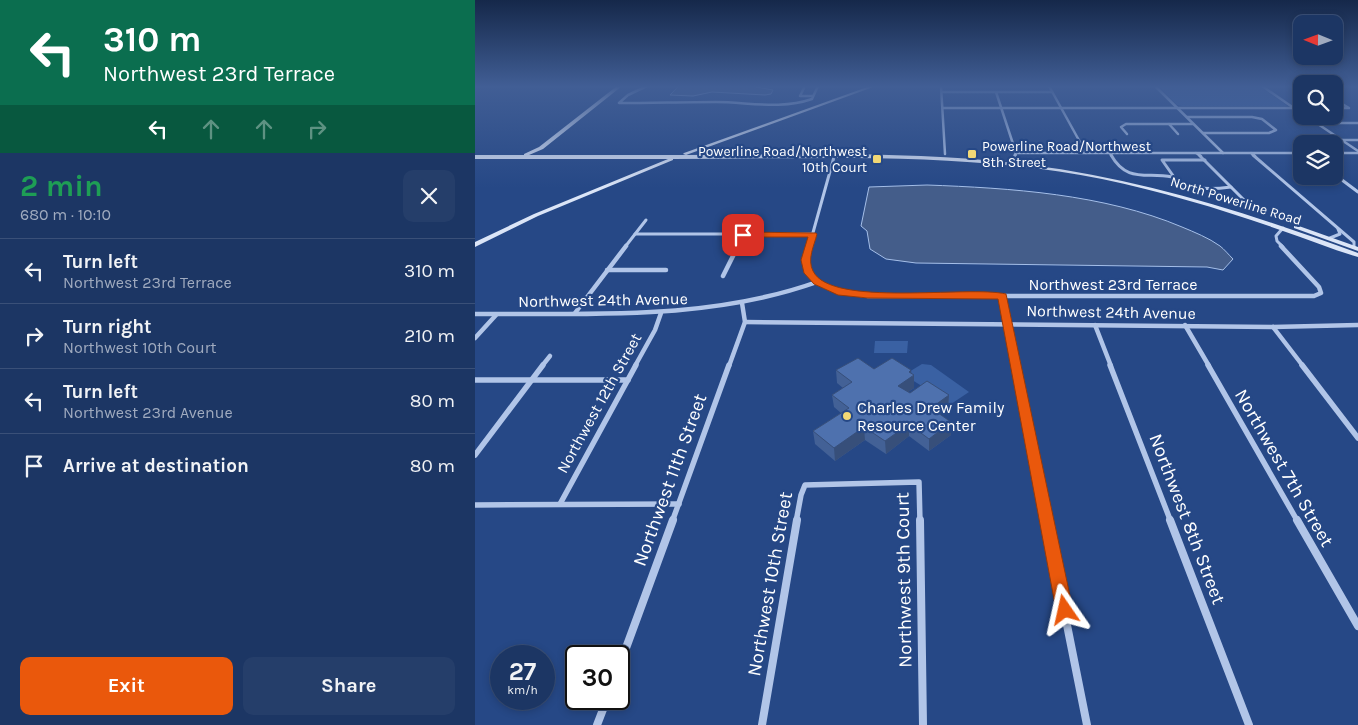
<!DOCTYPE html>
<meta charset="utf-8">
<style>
:root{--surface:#1c3664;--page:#253e6a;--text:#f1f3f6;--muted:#a0abbf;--line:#3a5078;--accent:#ea580c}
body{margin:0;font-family:Karla,sans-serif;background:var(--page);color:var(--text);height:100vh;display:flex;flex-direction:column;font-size:19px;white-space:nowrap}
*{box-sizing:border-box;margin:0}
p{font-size:16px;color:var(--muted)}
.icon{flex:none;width:28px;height:28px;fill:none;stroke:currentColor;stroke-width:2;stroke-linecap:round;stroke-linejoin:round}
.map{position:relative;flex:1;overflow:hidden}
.sheet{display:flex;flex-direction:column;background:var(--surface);width:475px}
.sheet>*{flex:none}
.top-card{background:#0b6e4f;color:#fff;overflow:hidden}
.needle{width:32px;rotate:271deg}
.fabs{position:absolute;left:818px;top:15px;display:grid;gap:10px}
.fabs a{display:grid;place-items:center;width:50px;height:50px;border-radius:10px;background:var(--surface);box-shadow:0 2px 8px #0003,0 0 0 1px var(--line);font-size:25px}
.speed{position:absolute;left:15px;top:645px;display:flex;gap:10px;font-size:25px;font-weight:700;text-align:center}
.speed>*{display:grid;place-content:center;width:65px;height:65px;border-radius:50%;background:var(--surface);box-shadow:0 2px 8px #0003,0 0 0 1px var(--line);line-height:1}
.speed small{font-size:12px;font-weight:400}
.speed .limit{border:2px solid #111;border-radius:8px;background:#fff;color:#111}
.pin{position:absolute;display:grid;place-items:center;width:42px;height:42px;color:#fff;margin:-21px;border-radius:10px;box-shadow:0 2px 8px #0006}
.me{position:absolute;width:55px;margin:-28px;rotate:349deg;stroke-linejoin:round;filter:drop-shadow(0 0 4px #0008)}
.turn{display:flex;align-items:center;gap:18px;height:105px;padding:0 20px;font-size:22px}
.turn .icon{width:65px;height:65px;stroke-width:2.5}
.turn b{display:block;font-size:35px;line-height:42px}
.lanes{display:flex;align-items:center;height:48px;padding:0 20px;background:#0003;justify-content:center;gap:25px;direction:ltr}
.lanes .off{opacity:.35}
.round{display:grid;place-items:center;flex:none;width:52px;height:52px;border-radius:10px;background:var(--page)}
.head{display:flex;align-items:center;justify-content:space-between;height:85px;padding:0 20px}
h1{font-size:30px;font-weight:700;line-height:38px;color:#1e9e55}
.button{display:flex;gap:10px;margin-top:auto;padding:10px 20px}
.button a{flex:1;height:58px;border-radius:10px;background:var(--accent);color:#fff;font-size:20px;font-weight:700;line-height:58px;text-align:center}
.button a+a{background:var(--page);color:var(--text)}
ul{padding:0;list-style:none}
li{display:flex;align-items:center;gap:15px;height:65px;padding:0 20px;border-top:1px solid var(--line)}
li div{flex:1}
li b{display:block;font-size:19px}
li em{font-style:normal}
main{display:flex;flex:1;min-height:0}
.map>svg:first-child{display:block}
.green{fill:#3a61a3}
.water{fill:#445d8a;stroke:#a5bfe9}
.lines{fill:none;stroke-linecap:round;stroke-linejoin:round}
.street-far4{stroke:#b1c5e8;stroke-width:2.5}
.street-far3{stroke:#b1c5e8;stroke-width:3}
.street-far2{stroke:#b1c5e8;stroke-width:4.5}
.street-far1{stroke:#b1c5e8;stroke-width:5.5}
.street{stroke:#b1c5e8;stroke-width:8}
.secondary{fill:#dbe5f7;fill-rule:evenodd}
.wall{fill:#436196}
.shaded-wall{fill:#374f7a}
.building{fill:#4e71ae;stroke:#374f7a}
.route{fill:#ea580c;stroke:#983908}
.poi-dot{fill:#f2d875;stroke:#264886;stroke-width:2}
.labels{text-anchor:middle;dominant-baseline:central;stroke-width:4.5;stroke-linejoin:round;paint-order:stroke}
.far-poi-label{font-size:14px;fill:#fff;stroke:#264886;text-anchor:start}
.far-street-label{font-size:14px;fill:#fff;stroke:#264886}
.street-label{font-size:16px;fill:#fff;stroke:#264886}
.poi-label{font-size:16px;fill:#fff;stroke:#264886;text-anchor:start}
.near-street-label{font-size:19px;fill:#fff;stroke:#264886}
</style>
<main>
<section class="sheet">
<div class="top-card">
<div class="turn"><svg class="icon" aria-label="left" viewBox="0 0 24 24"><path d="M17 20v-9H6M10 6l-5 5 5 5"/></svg><div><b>310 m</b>Northwest 23rd Terrace</div></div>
<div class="lanes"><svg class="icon" aria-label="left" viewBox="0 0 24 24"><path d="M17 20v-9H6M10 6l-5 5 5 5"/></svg><svg class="icon off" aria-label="ahead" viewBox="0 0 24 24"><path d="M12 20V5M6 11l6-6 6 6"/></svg><svg class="icon off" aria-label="ahead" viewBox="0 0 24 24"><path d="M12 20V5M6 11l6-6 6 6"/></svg><svg class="icon off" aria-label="right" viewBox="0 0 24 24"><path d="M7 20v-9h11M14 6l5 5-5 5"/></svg></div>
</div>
<div class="head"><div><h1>2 min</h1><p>680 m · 10:10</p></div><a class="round"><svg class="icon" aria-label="close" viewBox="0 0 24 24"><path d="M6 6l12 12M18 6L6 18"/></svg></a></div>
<ul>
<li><svg class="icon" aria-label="left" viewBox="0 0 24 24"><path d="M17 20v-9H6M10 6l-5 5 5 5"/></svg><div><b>Turn left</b><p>Northwest 23rd Terrace</p></div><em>310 m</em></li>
<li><svg class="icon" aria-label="right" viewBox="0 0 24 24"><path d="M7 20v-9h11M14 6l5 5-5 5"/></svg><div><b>Turn right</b><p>Northwest 10th Court</p></div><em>210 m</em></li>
<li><svg class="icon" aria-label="left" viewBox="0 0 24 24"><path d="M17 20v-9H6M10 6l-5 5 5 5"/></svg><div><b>Turn left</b><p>Northwest 23rd Avenue</p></div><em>80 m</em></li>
<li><svg class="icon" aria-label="arrive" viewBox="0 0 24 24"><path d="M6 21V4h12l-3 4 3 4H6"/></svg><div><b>Arrive at destination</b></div><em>80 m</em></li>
</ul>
<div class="button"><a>Exit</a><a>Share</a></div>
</section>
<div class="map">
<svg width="883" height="725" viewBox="0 0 883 725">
<rect width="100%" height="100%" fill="#264886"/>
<g class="green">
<path d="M683,86H784L813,106H707L702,105Z"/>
<path d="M400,341H433L432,353H399Z"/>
<path d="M447,364L456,365L494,392L476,404L429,375Z"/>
</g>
<g class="water">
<path d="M204,86H276L298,90L296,94L290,95L237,92L218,96L195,95Z"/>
<path d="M452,185C535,188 629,194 707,227C719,232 734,238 745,246C749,249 754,255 758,259L748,270L732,267L441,263L411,259L395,249L392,231L386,226L394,187Z"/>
</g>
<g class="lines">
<g class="street-far4">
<path d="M172,86L153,95L144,103C176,103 209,102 241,102C273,102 305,110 337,99L343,86"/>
<path d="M330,86L325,96H338"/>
<path d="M466,86L470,154"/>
<path d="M574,86L611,153"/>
<path d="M680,86L748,153"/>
<path d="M787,86L826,113"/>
<path d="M467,92H577"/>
<path d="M521,92L541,153L540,156"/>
<path d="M859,99L874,108"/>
<path d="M468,108H826"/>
<path d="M859,108H873"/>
<path d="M831,116L883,151"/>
<path d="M712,117H777L787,119L801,130L794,133H728"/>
<path d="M842,123H883"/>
<path d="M694,124L703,134"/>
<path d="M652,134L646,127L651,124H718"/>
<path d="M866,140H883"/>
<path d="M541,153H826"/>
<path d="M635,153L637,156"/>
<path d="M721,153L726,156"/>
<path d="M776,153L780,156"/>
<path d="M859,153H883"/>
</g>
<g class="street-far3">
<path d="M636,155C652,183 671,172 697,177C702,178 705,183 710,185C724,190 741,189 756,187L724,155"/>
<path d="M778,155L879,242V247"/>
<path d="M539,160L540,155"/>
<path d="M859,174L883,192"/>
<path d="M699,177L687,160H730"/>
<path d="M756,187L770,201"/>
<path d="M160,234H338"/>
<path d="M855,238L865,234L863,229"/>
<path d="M150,247L171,220"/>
<path d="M262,247L268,235"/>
<path d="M334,247L359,157"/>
<path d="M808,247L802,241L801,236L808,228"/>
</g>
<g class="street-far2">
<path d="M334,246C322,288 362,291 393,296H839L846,293L844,287L806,246"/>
<path d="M132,270H191"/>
<path d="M248,276L263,246"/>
<path d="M527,296L541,366"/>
<path d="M100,313L151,246"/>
<path d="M0,314C115,313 232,321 342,282"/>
<path d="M270,322L798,327L883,325"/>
<path d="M620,325L636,366"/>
<path d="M710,325L734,366"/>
<path d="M798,327L828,366"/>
<path d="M0,338L21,315"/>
<path d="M67,366L75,356"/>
<path d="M160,366L180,330L186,313"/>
<path d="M254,366L270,322L267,303"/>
</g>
<g class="street-far1">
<path d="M541,365L572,522"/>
<path d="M635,365L696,522"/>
<path d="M733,365L823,522"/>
<path d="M827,365L883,438"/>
<path d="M0,380H153"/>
<path d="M0,455L68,365"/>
<path d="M85,504L161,365"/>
<path d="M0,505L204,504"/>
<path d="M197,522L254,365"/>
<path d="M321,522L326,495L330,485L444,482L445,522"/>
</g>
<g class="street">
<path d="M445,520L448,725"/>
<path d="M571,520L612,725"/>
<path d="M695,520L774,725"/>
<path d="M822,520L883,626"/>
<path d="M144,667L198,520"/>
<path d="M122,725L132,699"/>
<path d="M287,725L322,520"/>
</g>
<g class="secondary">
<path d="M142,86H147L68,149L54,155H211L208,154L209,153L395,86H401L211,155C326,155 441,150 555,165C668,179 776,214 883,253V257C858,250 833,239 808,231C749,210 689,192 627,179C486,151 341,159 198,159V160L63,216L0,247V242L59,214L193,159H0V155H49V154L64,147Z"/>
<path d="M821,225L883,247V251L819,228V226Z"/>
</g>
</g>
<path class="wall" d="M399,369L436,370V374L439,375V388L433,392L435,393L474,395L473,408L465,414L476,435L454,451L434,436L411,454L390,440L360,461L340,444L338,431L366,413L359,407L357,395L368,388L362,383L361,370Z"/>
<g class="shaded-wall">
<path d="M436,370L437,377L439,375V388L424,398L423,386L434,372Z"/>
<path d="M474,395L473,408L456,421V408Z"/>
<path d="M476,422V435L454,451V439Z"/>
<path d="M434,424V436L411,454L410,441Z"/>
<path d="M389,427L390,440L360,461L359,448Z"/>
</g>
<path class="building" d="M383,358L399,369L417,358L436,370L434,372L439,375L423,386L435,393L452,381L474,395L456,408L476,422L454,439L434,424L410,441L389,427L359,448L338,431L374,408L357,395L377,382L361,370Z"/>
<linearGradient id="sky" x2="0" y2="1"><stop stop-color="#15284a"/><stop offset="0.46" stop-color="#415e95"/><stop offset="1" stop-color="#415e95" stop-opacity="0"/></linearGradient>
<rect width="883" height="188" fill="url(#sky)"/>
<path class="route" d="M268,232L341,233L342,234C339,246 332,259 338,271C356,308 493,285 531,294L598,610L596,616L590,618L584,616L581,610L523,299L393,298L363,295L339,284L329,273L326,260L333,237H265V233Z"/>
<g class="poi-dot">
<rect x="492" y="149" width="10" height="10" rx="2.5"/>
<rect x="397" y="154" width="10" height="10" rx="2.5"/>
<circle cx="372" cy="416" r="5"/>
</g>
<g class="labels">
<g class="far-poi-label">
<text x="507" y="146">Powerline Road/Northwest<tspan x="507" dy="16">8th Street</tspan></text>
<text x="392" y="151" text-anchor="end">Powerline Road/Northwest<tspan x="392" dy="16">10th Court</tspan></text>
</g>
<g class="far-street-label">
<text transform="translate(761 201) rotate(17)">North Powerline Road</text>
</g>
<g class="street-label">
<text x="638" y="284">Northwest 23rd Terrace</text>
<text transform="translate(128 300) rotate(-1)">Northwest 24th Avenue</text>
<text transform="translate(636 312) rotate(1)">Northwest 24th Avenue</text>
<text transform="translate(124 403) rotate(-61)">Northwest 12th Street</text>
</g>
<g class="poi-label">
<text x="382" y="407">Charles Drew Family<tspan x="382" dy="18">Resource Center</tspan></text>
</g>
<g class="near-street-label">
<text transform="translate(809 468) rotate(60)">Northwest 7th Street</text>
<text transform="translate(195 480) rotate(-70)">Northwest 11th Street</text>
<text transform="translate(712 519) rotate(69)">Northwest 8th Street</text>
<text transform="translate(429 580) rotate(-91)">Northwest 9th Court</text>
<text transform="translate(295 584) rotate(-80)">Northwest 10th Street</text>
</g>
</g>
</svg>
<div class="fabs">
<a><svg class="needle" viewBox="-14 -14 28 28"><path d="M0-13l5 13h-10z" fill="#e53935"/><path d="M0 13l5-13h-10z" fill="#a0abbf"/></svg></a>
<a><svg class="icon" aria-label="search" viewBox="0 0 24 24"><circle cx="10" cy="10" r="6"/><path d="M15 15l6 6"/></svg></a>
<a><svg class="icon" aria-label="layers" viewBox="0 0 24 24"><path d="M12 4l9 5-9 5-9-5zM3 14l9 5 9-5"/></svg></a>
</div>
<div class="speed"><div>27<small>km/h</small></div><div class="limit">30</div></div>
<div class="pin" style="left:268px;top:235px;background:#d93025"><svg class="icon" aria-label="arrive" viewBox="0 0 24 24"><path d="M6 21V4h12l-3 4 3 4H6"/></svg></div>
<svg class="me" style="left:590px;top:610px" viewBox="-20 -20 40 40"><path d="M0-17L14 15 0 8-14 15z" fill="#ea580c" stroke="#fff" stroke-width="4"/></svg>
</div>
</main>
